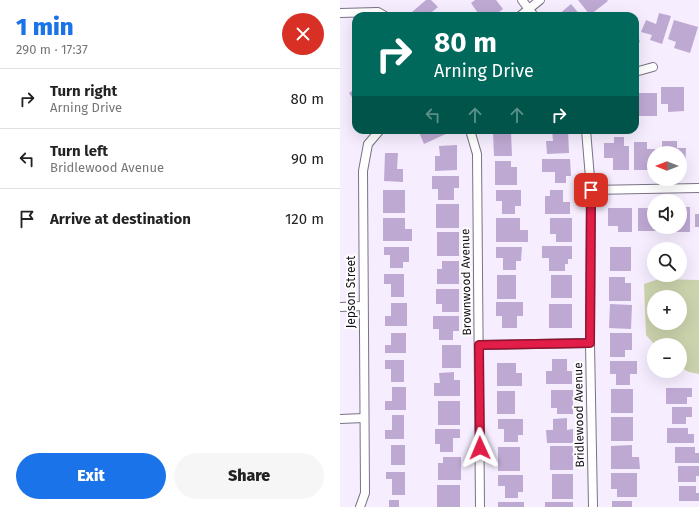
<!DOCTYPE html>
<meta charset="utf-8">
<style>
:root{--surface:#fff;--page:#f6f6f6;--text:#222;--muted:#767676;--line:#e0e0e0;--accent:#1a73e8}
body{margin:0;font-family:"Fira Sans",sans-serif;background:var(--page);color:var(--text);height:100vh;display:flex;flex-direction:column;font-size:15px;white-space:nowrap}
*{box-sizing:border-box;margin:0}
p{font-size:13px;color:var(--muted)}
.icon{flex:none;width:22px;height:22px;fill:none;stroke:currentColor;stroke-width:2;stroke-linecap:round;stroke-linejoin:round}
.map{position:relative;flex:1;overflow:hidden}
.sheet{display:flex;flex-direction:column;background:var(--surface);width:340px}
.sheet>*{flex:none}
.top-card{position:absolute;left:12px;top:12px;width:287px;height:122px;border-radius:12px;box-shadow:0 4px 16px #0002;background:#00695c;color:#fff;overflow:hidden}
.needle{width:26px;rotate:270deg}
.tools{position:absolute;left:307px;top:146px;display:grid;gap:8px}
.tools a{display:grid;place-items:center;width:40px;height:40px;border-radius:50%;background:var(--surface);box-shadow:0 4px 16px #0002;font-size:20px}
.pin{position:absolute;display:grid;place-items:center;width:34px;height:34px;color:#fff;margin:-17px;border-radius:8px;box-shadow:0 2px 6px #0006}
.me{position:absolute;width:44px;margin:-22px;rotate:359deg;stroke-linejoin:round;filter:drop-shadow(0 0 3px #0008)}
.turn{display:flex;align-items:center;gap:14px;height:84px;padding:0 16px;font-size:18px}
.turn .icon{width:52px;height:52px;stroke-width:2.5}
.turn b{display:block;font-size:28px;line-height:34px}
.lanes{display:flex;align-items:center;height:38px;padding:0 16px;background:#0003;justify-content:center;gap:20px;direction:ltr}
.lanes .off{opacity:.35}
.round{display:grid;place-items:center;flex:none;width:42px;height:42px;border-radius:21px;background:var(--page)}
.head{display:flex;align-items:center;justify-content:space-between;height:68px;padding:0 16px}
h1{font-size:24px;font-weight:800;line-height:30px;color:var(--accent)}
.button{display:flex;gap:8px;margin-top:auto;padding:8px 16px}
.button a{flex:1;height:46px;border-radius:24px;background:var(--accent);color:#fff;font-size:16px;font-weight:800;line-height:46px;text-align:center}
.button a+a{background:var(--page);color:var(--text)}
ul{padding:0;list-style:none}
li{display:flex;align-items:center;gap:12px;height:60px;padding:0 16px;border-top:1px solid var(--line)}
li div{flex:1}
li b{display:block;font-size:15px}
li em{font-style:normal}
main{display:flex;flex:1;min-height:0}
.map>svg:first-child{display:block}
.green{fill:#cbd3ad;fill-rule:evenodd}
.building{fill:#bea9d3}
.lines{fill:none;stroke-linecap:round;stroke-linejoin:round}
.minor-casing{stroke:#7b7285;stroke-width:10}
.minor{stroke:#fff;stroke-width:8}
.route-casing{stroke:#92132f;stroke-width:10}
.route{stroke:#e11d48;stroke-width:7}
.labels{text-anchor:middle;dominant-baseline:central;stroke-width:4;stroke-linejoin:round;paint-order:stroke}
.street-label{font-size:12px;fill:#130f16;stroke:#fff}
</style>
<main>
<section class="sheet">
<div class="head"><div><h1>1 min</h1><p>290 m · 17:37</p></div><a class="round" style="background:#d93025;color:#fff"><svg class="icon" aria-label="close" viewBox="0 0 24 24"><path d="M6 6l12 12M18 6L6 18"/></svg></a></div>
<ul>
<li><svg class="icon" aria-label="right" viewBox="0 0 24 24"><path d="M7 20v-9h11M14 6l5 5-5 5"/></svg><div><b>Turn right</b><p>Arning Drive</p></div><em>80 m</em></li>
<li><svg class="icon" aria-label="left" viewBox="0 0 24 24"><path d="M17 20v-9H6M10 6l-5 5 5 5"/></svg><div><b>Turn left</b><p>Bridlewood Avenue</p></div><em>90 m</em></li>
<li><svg class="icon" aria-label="arrive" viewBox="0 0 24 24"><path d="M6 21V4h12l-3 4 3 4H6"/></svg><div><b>Arrive at destination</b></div><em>120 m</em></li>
</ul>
<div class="button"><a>Exit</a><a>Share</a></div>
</section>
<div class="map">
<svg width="359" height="507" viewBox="0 0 359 507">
<rect width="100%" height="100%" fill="#f6eeff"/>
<path class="green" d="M319,279L359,280V374L349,372L340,367V345H315L306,335L304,284ZM314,297H340V323H314Z"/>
<g class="building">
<path d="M86,0H91L98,7L87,16H74L72,12Z"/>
<path d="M135,0H156L163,9L154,16H148L145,13L140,16L131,3Z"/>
<path d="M238,0H267L268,1L250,15Z"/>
<path d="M231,4L241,16H217Z"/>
<path d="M319,13L331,16L322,44L310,40L312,35L301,32L306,20L316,24Z"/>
<path d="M334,20L358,27L350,53L334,48L336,42L328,39Z"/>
<path d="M295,27L300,42L295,44Z"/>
<path d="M321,87H344V111L328,112V104H321Z"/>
<path d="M16,88V103L9,93Z"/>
<rect x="295" y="93" width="22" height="23"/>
<path d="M85,130H109L110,132L84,144L79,132Z"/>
<path d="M212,130H228L229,153L207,154L206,141H213Z"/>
<path d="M153,132H171L172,156H154Z"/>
<path d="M274,137H284V146H289V170H273V158H264V143H274Z"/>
<path d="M322,141H337V148H346L345,170H340V153H322Z"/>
<path d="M294,142H307V149H318V153H314V170H294Z"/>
<path d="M117,145V170L95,171V156H100L99,146Z"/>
<path d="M45,153H58L57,169H63V182L44,181Z"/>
<path d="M202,159H230L231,176H226V183H215V172H202Z"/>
<path d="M155,161H171V167H177V185H155Z"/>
<path d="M92,176H119V188H114V200H98V189H92Z"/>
<rect x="43" y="190" width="22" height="23"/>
<path d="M156,190H181V206H175V214H162V201H156Z"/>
<path d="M210,190H223V202H230V214H205V196H210Z"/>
<rect x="96" y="204" width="23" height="24"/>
<path d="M340,207H350V232H332V227H340Z"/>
<path d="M268,208H292V232H278V226H268Z"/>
<path d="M298,208H314V227H321V231H298Z"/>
<rect x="355" y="214" width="4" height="13"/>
<path d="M43,218H65V229H72V241H43Z"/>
<path d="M156,218H180V230H188V242H156Z"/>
<path d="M210,218H232V242H216V234H210Z"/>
<rect x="97" y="232" width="22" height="24"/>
<path d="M202,246H232V259H228V264H225V271H209V258H202Z"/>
<path d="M44,247H69V262H63V268H50V255H44Z"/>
<path d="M156,247H182L181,261H176V270H163V258H156Z"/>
<rect x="270" y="247" width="21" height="24"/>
<path d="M102,261H119V284H97V269H102Z"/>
<path d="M44,274H64V297H51V284H44Z"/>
<rect x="157" y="275" width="19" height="24"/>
<rect x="211" y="275" width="21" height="23"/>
<path d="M269,277H285V283H291V301H269Z"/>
<path d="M96,289H119V312H102V304H96Z"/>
<path d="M156,302H183V316H177V328H162V316H156Z"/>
<path d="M51,303H67V326H45V316H51Z"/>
<rect x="209" y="304" width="23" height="24"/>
<path d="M270,304L292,305L291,329L269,328Z"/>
<path d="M93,316H119V331H113V340H99V329H93Z"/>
<path d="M51,333H66V353H45V345H51Z"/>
<path d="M270,333H292V350H285V357H270Z"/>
<rect x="102" y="345" width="19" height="23"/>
<path d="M212,359H227V371H232V384H206V371H212Z"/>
<path d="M45,360H64V382H51V369H45Z"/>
<path d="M270,361H297V374H290V385H276V374H270Z"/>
<path d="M157,363H176V373H182V386H157Z"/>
<path d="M114,372V380H120V396H94V383H100L99,373Z"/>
<path d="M52,387H66V410H45V401H52Z"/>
<path d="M326,388H352V397H347V404H326Z"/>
<rect x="271" y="389" width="22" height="24"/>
<path d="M211,390H233V414H217V408H211Z"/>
<rect x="157" y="391" width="18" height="23"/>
<rect x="98" y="401" width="22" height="24"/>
<path d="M332,407H352V417H346V424H332Z"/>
<path d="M52,415H64V439H45V430H52Z"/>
<rect x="271" y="417" width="22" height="24"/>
<path d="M227,418V430L233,429V443H207L206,430H213V419Z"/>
<path d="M158,419H183V435H178V442H164V429H158Z"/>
<path d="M327,428H348V434H354V443H327Z"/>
<path d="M95,429H120V438H113V452H100V444H95Z"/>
<rect x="51" y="445" width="14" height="20"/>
<path d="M292,445V457H299L300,469H271V446Z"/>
<rect x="210" y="446" width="23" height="24"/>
<rect x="158" y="447" width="22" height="24"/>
<path d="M335,447H355V453H359V463H335Z"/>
<path d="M103,457H121V480H98V463H103Z"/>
<path d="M338,466H359V476H356V482H338Z"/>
<path d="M46,472H65V495H52V479H46Z"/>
<path d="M271,473H297V497H277V489H271Z"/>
<rect x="212" y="474" width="21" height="25"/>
<path d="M158,475H183V492H178V498H165V486H158Z"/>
<rect x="97" y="485" width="23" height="22"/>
<path d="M339,486H356V493H359V501H339Z"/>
<rect x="49" y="500" width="10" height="7"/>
<rect x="272" y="501" width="20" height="6"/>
<rect x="158" y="502" width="26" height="5"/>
<rect x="205" y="502" width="28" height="5"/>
</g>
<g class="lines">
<defs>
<g id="minor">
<path d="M182,0L194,16"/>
<path d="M0,13L38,12L45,16"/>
<path d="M180,16L200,0"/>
<path d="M295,72L313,67"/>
<path d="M130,130L137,154L140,507"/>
<path d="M246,130L251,190L250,343L253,507"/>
<path d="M251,190L359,188"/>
<path d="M0,307L22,306"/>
<path d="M139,345L250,343"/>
<path d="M0,419L24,418"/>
<path d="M20,507L25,493L23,171L28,144L40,130"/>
</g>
</defs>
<use href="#minor" class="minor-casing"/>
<use href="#minor" class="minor"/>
</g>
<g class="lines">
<defs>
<path id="route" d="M140,448L139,345L250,343L251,190"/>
</defs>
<use href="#route" class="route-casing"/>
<use href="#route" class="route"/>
</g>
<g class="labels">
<g class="street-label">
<text transform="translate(126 282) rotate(-91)">Brownwood Avenue</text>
<text transform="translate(11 292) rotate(-90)">Jepson Street</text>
<text transform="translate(239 415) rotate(-91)">Bridlewood Avenue</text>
</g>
</g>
</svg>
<div class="tools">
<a><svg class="needle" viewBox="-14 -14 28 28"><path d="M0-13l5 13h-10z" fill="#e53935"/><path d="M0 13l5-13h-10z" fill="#767676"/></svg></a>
<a><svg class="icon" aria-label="sound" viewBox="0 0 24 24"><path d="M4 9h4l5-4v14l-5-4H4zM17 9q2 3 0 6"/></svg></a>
<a><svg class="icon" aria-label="search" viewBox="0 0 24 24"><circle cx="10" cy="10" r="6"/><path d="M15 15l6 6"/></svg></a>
<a>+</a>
<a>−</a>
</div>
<div class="pin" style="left:251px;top:190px;background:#d93025"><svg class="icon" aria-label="arrive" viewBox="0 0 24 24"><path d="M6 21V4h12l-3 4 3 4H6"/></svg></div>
<svg class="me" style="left:140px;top:448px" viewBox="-20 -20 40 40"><path d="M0-17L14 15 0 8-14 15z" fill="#e11d48" stroke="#fff" stroke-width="4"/></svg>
<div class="top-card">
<div class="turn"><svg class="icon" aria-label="right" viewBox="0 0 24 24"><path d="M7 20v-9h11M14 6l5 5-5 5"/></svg><div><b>80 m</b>Arning Drive</div></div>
<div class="lanes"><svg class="icon off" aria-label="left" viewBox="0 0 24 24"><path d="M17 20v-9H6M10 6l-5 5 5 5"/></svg><svg class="icon off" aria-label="ahead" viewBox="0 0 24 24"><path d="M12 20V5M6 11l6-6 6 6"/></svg><svg class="icon off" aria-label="ahead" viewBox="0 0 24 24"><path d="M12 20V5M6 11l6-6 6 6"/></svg><svg class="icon" aria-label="right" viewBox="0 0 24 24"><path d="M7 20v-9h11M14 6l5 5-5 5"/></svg></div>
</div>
</div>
</main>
